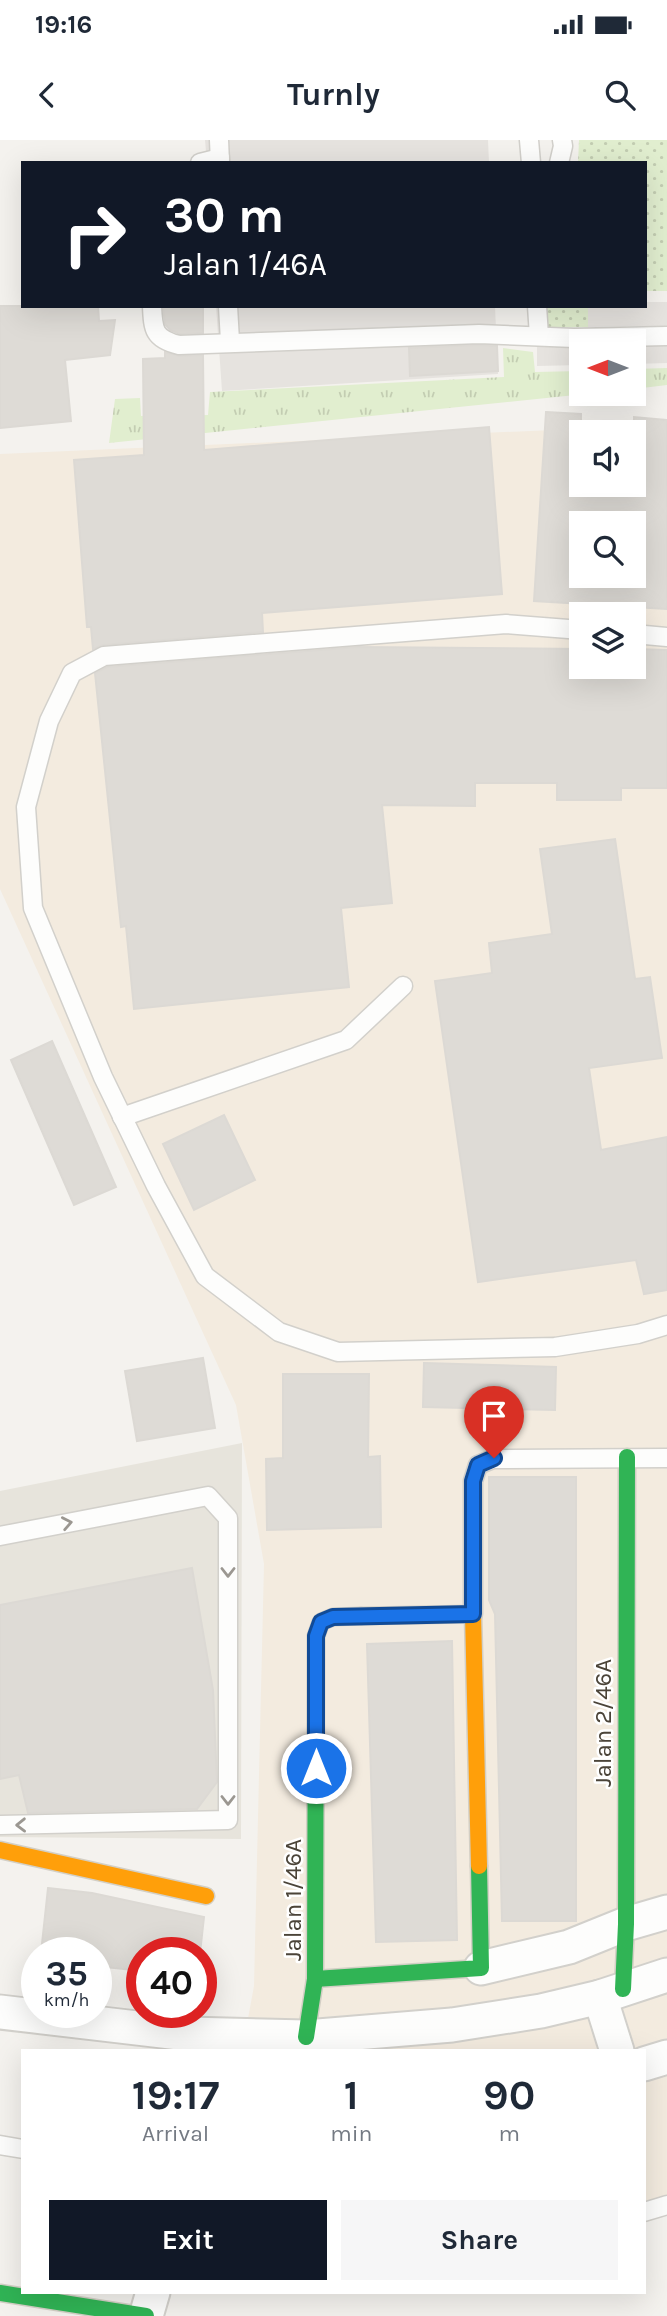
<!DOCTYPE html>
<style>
:root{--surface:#fff;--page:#f6f6f7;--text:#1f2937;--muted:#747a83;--accent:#111827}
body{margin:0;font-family:Karla,sans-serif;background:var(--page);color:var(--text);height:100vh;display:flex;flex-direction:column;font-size:26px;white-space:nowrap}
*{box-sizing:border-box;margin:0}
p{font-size:23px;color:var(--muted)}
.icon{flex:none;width:38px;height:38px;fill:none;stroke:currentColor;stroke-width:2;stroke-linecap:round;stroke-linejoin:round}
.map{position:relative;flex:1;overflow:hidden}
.sheet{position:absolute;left:21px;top:1909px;width:625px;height:245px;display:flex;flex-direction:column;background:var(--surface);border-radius:0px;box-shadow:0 7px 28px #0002}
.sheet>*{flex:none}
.guide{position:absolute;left:21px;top:21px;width:626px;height:147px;border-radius:0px;box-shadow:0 7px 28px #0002;background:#111827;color:#fff;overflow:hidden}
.needle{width:46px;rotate:270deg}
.buttons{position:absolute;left:569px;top:189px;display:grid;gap:14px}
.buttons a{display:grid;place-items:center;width:77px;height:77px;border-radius:0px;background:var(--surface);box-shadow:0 7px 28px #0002;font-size:35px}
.speed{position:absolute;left:21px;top:1797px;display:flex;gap:14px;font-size:35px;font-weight:700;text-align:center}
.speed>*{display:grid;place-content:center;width:91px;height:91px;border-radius:50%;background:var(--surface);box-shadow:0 7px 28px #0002;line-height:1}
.speed small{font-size:18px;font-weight:400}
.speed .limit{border:10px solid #d22;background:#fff;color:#111}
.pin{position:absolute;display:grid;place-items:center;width:60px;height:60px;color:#fff;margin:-72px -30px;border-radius:50% 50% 50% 0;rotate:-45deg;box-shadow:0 0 7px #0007}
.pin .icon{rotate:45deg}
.me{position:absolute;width:77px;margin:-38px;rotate:0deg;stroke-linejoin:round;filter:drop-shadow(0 0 5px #0008)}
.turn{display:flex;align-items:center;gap:24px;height:147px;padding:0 28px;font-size:32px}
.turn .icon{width:91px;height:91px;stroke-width:2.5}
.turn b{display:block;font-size:49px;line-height:60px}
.eta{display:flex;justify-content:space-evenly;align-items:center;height:119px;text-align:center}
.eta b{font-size:42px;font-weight:700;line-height:49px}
.button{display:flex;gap:14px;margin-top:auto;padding:14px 28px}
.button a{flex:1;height:80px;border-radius:0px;background:var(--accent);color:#fff;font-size:28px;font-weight:700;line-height:80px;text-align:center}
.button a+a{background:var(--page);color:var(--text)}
.status{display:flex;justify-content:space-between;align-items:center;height:49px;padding:0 35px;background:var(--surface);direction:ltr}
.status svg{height:19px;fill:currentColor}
header{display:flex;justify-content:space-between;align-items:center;height:91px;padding:0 28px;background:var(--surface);font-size:32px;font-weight:700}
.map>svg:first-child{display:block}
.residential{fill:#e7e4dc}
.commercial{fill:#f3ebdf;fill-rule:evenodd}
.grass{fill:url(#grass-tufts)}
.park{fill:url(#park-dots)}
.parking{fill:#e6e3df}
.building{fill:#dedbd6;stroke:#dcd9d4;stroke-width:2;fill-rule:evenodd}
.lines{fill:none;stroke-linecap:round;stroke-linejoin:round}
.lane-casing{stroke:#d2d0cb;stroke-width:21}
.street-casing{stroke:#d2d0cb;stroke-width:37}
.fast-casing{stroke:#d3cfc5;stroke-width:19}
.slow-casing{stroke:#d3cfc5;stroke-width:19}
.lane{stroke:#fdfdfc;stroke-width:18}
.street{stroke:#fdfdfc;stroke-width:33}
.fast{stroke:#30b455;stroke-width:16}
.slow{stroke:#ff9f0a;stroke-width:16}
.oneway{stroke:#9b9791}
.route-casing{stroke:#114b97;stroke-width:18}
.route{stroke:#1a73e8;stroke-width:12}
.labels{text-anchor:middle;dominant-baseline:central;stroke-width:5;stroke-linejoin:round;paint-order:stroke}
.street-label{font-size:24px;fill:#4b4439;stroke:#fff}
</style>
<div class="status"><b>19:16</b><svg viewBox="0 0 49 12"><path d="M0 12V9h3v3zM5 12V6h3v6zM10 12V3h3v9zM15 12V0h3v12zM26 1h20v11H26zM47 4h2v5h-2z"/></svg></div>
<header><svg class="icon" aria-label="back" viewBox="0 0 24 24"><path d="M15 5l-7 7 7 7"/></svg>Turnly<svg class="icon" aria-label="search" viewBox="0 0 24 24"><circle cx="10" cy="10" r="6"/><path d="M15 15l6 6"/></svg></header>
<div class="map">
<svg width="667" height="2176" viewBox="0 0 667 2176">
<defs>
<pattern id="grass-tufts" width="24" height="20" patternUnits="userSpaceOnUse" patternTransform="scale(1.75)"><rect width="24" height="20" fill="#e1eecf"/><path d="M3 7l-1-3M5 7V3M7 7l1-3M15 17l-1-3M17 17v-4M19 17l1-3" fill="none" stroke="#c3cdb2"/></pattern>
<pattern id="park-dots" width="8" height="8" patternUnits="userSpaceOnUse" patternTransform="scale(1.75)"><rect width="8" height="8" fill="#e1eecf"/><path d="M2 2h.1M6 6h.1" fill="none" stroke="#c3cdb2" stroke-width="1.8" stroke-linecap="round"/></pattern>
</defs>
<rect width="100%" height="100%" fill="#f4f2ee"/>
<path class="residential" d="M242,1303L241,1699L0,1697V1351Z"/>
<path class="commercial" d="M667,285V2074L644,2081V1911H242L254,1846L264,1424L236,1265L0,749V314ZM581,292H634V345H581ZM581,383H634V436H581ZM581,474H634V527H581Z"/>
<g class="grass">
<path d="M503,208L533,212L535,232L581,231V254H585L109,303L115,259L140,258L141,276L208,275L210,252L504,237Z"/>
<path d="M667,228V245L634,249V229Z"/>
</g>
<g class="park">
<path d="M579,0H667V151H646V23H578Z"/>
<path d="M540,166H588V187L542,188Z"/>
</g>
<g class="parking">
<path d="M205,0H488L489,23H207Z"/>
<path d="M646,162H667V186L588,187V166H646Z"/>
<path d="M216,166H495L498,234L222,251Z"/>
<path d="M667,204V223L634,224V205Z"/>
<path d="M581,206V225L537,226V207Z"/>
</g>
<g class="building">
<path d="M0,166H98L99,181L115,180L110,215L65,220L71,281L0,288Z"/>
<path d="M163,166H203V193L180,194L170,190L165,184Z"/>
<path d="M479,205L497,206L498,231L410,236L409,208Z"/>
<path d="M165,212L179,216L203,215L204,310L489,287L502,454L262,473L263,492L103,505L93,509L91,487H87L74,320L144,315L143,219L165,218Z"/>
<path d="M546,272L581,274V345H634V277L667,280V469L534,461ZM581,383H634V436H581Z"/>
<path d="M358,507L581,509V527H634V509L667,510V648H621V660H557V643H475V666L382,665L392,763L341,768L349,847L134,869L126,786L121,787L95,533L107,527Z"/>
<path d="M615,699L635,839L650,837L662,918L589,928L601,1010L667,997V1150L644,1154L636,1120L478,1142L435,841L492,833L489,803L552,794L540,709Z"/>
<path d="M52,901L116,1047L74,1065L11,920Z"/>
<path d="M224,975L255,1040L194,1070L163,1004Z"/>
<path d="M203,1218L215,1288L137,1301L125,1231Z"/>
<path d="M424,1223L556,1227L555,1270L423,1267Z"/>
<path d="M283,1234H369L368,1317L380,1316L381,1387L267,1390L266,1319L283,1318Z"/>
<path d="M489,1337H576V1781H502L495,1474L489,1460Z"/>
<path d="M192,1428L213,1550L217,1642L197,1669L28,1673L19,1635L0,1639V1465Z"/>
<path d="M452,1501L457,1800L376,1802L367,1504Z"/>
<path d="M48,1748L92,1753L204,1777L200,1813H142V1831L96,1826V1813H41Z"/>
</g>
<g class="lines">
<defs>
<g id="lane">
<path d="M219,0L220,23"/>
<path d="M529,0L531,23"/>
<path d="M200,23L220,18"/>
<path d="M559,23L563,6L562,0"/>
<path d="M152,166C153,190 154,199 179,205L479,194L574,198L667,196"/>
<path d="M228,166L230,201"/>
<path d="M537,166L539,196"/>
<path d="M581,490L506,484L104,516L72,533L49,581L26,667L33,768L103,937L156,1046L205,1136L279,1192L338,1212L555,1207L638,1194L667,1185"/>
<path d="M634,494L667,497"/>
<path d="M122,977L346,900L403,846"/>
<path d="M0,1396L208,1356L228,1378V1680L0,1685"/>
<path d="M473,1474V1341L478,1325L493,1319L667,1318"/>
<path d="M0,2005L23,2009"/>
<path d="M644,2072L667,2065"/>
</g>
<g id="street">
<path d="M481,1828L569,1807L626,1784L667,1772"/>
<path d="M600,1857L617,1911"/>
<path d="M0,1872L188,1894L306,1897L452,1885L541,1871L600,1857L667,1835"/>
<path d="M644,1924L667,1917"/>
<path d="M146,2176L153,2152"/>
</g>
<g id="fast">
<path d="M315,1839L481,1828L479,1726"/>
<path d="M623,1849L626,1784L627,1317"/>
<path d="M306,1897L315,1839L316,1496L321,1482L333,1477L361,1476"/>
<path d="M0,2153L146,2176"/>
</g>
<g id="slow">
<path d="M361,1476L473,1474L479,1726"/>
<path d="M0,1710L206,1756"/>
</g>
</defs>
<use href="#lane" class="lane-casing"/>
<use href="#street" class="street-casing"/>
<use href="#fast" class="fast-casing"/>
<use href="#slow" class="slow-casing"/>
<use href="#lane" class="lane"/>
<use href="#street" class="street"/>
<use href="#fast" class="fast"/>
<use href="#slow" class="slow"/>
</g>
<defs><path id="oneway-chevron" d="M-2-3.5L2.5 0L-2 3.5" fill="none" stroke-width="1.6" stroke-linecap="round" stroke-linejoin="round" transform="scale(1.75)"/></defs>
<g class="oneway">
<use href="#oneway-chevron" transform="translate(67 1383) rotate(-11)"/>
<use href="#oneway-chevron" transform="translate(228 1432) rotate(90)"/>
<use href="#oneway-chevron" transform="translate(228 1660) rotate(90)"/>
<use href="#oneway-chevron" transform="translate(21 1685) rotate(179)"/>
</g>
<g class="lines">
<defs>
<path id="route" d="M316,1628V1496L321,1482L333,1477L473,1474V1341L478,1325L494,1318"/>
</defs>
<use href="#route" class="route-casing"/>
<use href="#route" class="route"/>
</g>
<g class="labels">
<g class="street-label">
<text transform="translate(603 1583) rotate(-90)">Jalan 2/46A</text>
<text transform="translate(293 1760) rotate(-90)">Jalan 1/46A</text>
</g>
</g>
</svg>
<div class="buttons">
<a><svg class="needle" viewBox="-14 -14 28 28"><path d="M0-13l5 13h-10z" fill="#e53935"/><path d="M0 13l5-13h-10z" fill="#747a83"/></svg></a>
<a><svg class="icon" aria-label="sound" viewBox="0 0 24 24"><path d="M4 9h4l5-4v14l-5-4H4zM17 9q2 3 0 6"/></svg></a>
<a><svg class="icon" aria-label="search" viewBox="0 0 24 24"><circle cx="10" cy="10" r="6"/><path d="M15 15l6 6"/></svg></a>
<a><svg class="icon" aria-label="layers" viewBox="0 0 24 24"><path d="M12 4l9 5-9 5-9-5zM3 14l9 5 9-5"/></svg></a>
</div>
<div class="speed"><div>35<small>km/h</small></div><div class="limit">40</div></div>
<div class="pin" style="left:494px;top:1318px;background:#d93025"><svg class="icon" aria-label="arrive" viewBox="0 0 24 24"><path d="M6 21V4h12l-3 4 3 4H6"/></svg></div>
<svg class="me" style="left:316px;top:1628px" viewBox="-20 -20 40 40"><circle r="17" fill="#1a73e8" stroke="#fff" stroke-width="3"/><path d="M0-11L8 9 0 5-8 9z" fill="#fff"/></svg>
<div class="guide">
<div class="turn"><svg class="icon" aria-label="right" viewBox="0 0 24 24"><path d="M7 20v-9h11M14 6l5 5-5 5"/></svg><div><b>30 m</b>Jalan 1/46A</div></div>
</div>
<section class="sheet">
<div class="eta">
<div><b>19:17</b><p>Arrival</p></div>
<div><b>1</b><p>min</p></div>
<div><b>90</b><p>m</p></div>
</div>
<div class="button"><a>Exit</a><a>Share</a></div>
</section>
</div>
